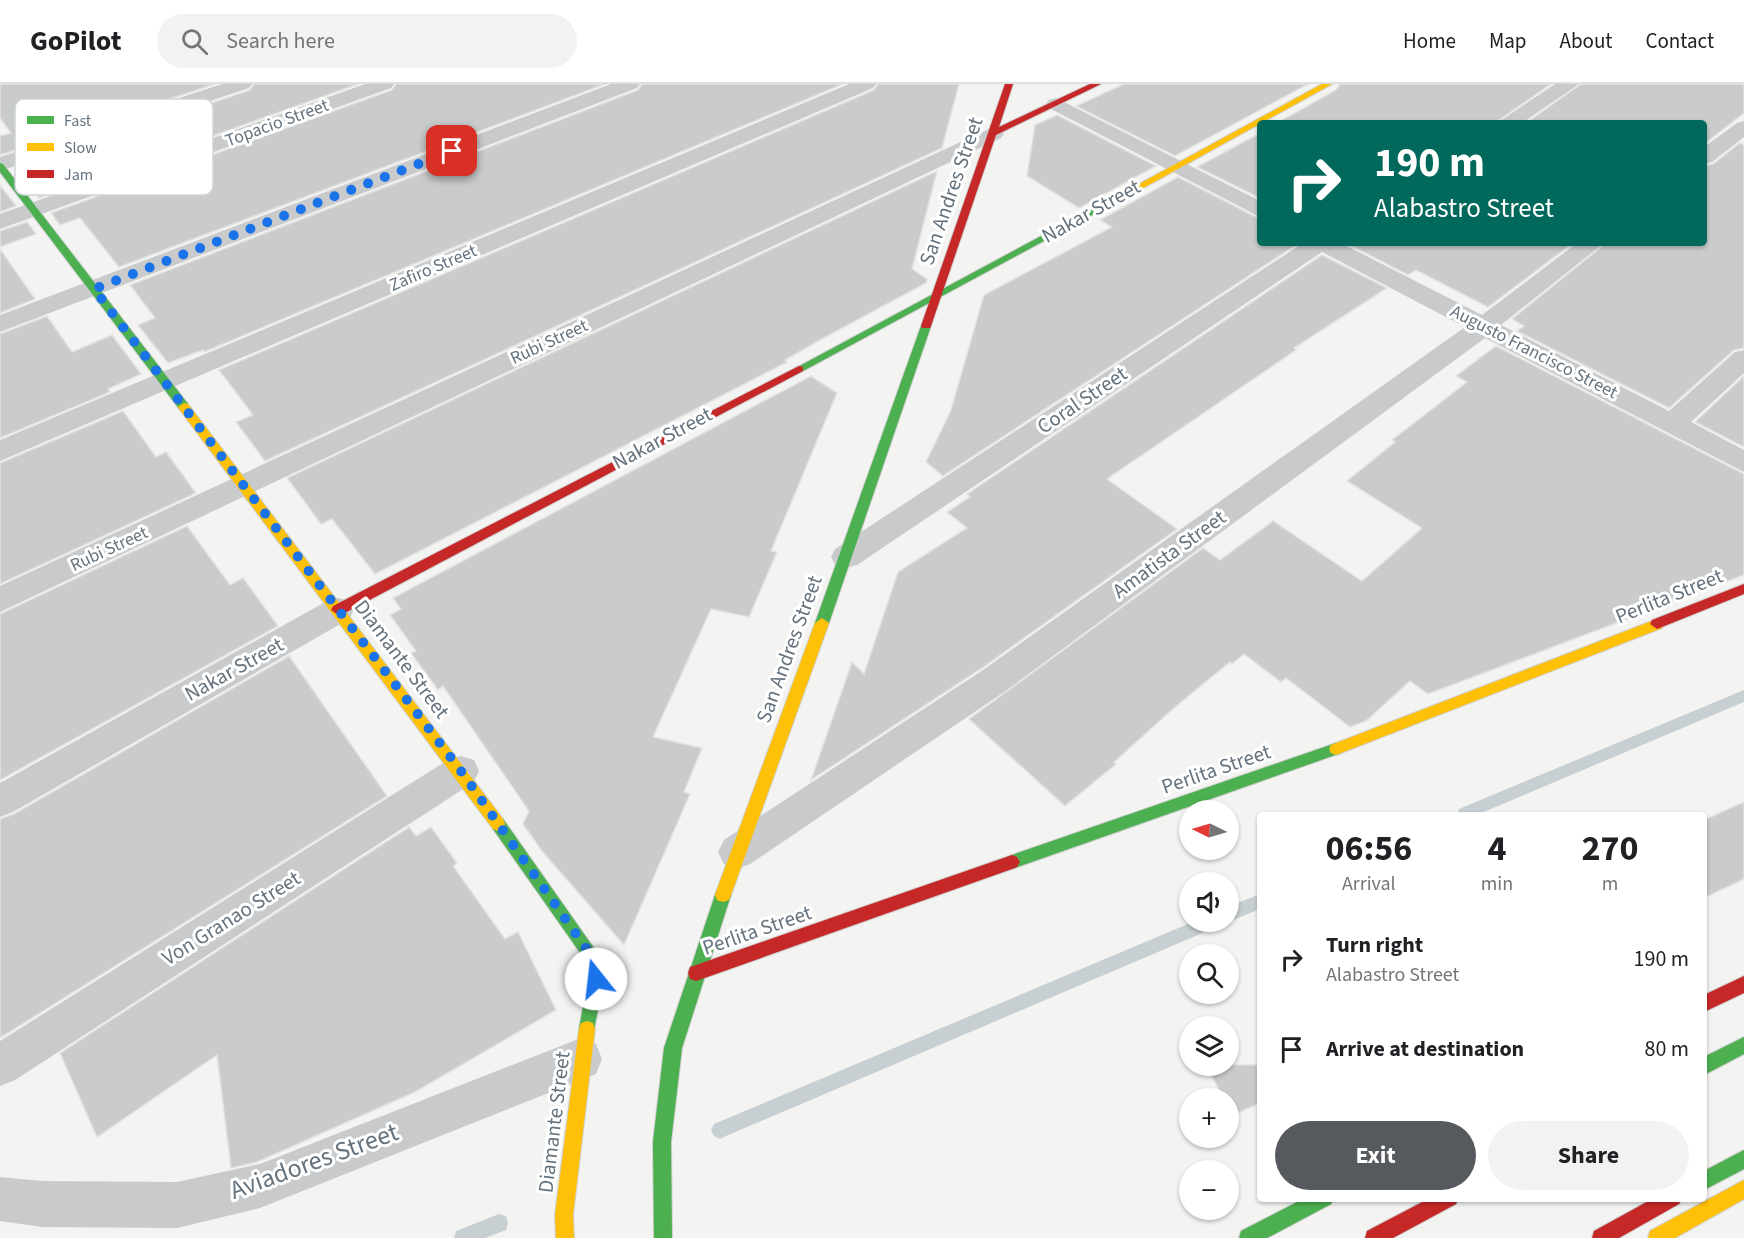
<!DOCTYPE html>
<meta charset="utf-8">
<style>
:root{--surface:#fff;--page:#f2f2f2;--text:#202124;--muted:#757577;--line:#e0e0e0;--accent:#565a5f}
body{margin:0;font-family:"Source Sans 3",sans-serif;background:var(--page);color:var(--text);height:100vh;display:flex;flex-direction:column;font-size:22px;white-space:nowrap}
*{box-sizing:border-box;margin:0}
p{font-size:20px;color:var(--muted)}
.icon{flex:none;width:33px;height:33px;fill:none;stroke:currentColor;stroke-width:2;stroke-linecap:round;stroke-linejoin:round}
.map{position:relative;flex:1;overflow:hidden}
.sheet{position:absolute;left:1257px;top:728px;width:450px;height:390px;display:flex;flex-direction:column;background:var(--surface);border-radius:6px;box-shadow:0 2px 4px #0004}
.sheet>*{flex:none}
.top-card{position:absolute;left:1257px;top:36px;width:450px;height:126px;border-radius:6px;box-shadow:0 2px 4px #0004;background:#00695c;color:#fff;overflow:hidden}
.needle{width:39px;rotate:275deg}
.controls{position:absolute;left:1179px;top:716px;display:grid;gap:12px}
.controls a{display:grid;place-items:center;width:60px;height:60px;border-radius:50%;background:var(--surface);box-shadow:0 2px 4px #0004;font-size:30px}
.pin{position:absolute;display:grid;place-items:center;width:51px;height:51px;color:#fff;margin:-26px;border-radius:12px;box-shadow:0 3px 9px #0006}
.me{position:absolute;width:66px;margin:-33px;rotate:344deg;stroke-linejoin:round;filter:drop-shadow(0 0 4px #0008)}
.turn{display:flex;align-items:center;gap:21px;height:126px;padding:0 18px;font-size:27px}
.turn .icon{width:78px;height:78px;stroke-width:2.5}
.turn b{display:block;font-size:42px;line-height:51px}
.eta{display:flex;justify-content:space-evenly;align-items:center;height:102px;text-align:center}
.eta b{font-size:36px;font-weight:700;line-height:42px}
.cta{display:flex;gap:12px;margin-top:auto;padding:12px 18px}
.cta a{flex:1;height:69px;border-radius:36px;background:var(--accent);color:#fff;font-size:24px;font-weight:700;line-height:69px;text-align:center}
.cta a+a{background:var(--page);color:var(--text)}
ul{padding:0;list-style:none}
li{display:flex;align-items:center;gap:18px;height:90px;padding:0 18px}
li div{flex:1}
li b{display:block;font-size:22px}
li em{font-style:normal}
header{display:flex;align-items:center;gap:36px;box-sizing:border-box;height:84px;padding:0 30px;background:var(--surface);border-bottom:2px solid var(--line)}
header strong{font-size:28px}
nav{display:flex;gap:33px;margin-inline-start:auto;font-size:21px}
.search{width:420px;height:54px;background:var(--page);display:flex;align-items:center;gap:15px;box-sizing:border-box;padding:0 21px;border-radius:33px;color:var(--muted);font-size:22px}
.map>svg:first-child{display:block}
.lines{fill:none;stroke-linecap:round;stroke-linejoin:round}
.stream{fill:#c8cfd2;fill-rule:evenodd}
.building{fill:#cacbcb;stroke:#e2e2e1;stroke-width:1.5}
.fast-casing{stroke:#cfcfcf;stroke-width:2}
.slow-casing{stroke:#cfcfcf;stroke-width:2}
.jam-casing{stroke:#cfcfcf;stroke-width:2}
.street{fill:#c8cacb;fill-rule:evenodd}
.fast{fill:#4caf50;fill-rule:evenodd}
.slow{fill:#ffc107;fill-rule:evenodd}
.jam{fill:#c62828;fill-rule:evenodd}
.route{stroke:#1a73e8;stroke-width:10;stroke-dasharray:0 18}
.labels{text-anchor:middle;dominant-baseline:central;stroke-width:6;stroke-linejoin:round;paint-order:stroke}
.far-street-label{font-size:18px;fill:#65737f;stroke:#fff}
.street-label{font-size:21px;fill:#65737f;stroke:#fff}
.near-street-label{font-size:26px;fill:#65737f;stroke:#fff}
.key{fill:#fff;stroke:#d1d5d9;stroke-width:1.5}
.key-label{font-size:16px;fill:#65737f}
</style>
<header>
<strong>GoPilot</strong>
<div class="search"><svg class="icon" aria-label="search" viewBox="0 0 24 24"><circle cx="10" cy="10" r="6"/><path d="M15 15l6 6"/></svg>Search here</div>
<nav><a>Home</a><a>Map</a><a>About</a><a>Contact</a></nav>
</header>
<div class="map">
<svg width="1744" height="1154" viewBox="0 0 1744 1154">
<rect width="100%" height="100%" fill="#f3f3f1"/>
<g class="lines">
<g class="stream">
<path d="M1744,606V618L1479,730H1457L1459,725Z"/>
<path d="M1260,810V825L1228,838L1224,837H1228V823Z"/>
<path d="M1195,837H1221L1219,842L726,1052L720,1055L714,1052L711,1046L714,1040Z"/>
<path d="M499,1130L506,1132L508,1139L506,1146L485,1154H454L456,1147Z"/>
</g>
</g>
<g class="building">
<path d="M0,0H215L0,71V52L11,49L0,34Z"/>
<path d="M254,0H358L39,114L16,84L250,6Z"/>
<path d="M396,0H605L119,183L80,134L60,141L51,129L392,6Z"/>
<path d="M642,0H843L204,268L203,266L168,279L138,241L155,234L130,201L638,6Z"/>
<path d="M878,0H959L942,64L265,377L236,338L253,331L219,286L874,6Z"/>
<path d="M1124,0H1308L1175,72L1076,22Z"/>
<path d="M1340,0H1551L1495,39H1277L1336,6Z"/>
<path d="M1581,0H1744V29L1704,60V39H1526Z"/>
<path d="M1057,31L1156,82L1079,124L1027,92L1035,41Z"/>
<path d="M1260,49V114L1197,83Z"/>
<path d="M1740,59L1744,61V264L1734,266L1669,324L1517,247L1524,242L1512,235L1606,159H1704V82L1713,80Z"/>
<path d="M937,87L912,185L927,195L926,199L818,257L785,276L787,278L375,490L332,435L321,440L287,394Z"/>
<path d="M1178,93L1260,135V159H1299L943,392L926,378L951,326L984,211L1112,143L1100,136Z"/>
<path d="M0,101L16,122L0,128Z"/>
<path d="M27,138L36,150L0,163V147Z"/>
<path d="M1346,159H1573L1488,223L1416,186L1408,191Z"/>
<path d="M0,165L35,215L0,229Z"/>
<path d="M1322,171L1387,204L1294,264L1296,266L1107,395L1177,445L982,584L811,696L852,578L864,590L898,488L967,444L947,428L970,413L967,410Z"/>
<path d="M47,232L72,268L112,251L141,290L108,305L110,308L0,354V250Z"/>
<path d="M1496,262L1744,390V491L1428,610L1410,597L1366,637L1350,643L1286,594L1281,598L1244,570L1232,580L1230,578L1174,624L1114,678L1116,680L1065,722L969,635L1203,464L1220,476L1273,437L1362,497L1422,444L1347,397L1395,358L1392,356L1467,298L1456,292Z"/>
<path d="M811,292L837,309L771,467L777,468L749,533L711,525L653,653L702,664L684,708L690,710L624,861L542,767L523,740L529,727L443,602L438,606L411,569L416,567L390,531L401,525L393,514Z"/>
<path d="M1744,292V363L1695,338Z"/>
<path d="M123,327L156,373L166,368L196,409L0,500V379Z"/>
<path d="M187,442L230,501L243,494L278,542L0,696V530Z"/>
<path d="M289,572L387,712L0,954V735L14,730Z"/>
<path d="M1744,718V795L1704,814V736Z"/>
<path d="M409,743L416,752L431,743L457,779L453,782L505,855L518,848L556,926L415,1008L257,1078L231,1084L217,971L97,1053L60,969Z"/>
<path d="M1205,981H1260V1019L1233,1031L1228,1023V1014H1224Z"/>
</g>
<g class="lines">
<defs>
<g id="fast">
<path d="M0,79L3,80L188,320V326H180L0,88Z"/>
<path d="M1110,115L1118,117L803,287L799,288L794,285Z"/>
<path d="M926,239L931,242L829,539L822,544L817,543L815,539L921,242Z"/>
<path d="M1336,659L1341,661L1343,665L1341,669L1012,785L1007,783L1004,778L1007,773L1012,771Z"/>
<path d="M498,733L503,735L596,867L604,895L593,951L587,953L581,951L579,945L588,895L581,870L493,745L491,740L493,735Z"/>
<path d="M723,804L729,806L731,811L682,964L671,1058L672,1154H654L653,1058L664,964L715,811L717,806Z"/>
<path d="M1744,953V970L1704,991V973Z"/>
<path d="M1744,1066V1085L1704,1106V1087Z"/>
<path d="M1305,1114H1334L1331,1120L1267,1154H1239L1241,1147Z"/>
</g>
<g id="slow">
<path d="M1322,0H1332L1116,119L1108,117Z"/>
<path d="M184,319L188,320L503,735L505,740L503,745L498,747L493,745L180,326L178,323Z"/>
<path d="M822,534L829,539L731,811L729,816L723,818L717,816L715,811L815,539Z"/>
<path d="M1657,535L1662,536L1664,540L1662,544L1341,669L1336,671L1331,669L1329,665L1331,661Z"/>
<path d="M587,937L593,939L595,945L573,1131L574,1154H556L555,1131L579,945L581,939Z"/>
<path d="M1744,1096V1115L1675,1154H1648L1650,1147Z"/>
</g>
<g id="jam">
<path d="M1005,0H1013L999,43L1090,0H1101L996,51L931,242L930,244H922L921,242Z"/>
<path d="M799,282L803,283V287L343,530L338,531L331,526L333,522Z"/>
<path d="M1744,500V510L1657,545L1650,540L1652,536Z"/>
<path d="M1012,771L1017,773L1020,778L1017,783L1012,785L696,897L690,895L688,889L690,883L696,881Z"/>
<path d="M1744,892V909L1704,928V911Z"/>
<path d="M1430,1114H1459L1456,1120L1393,1154H1365L1367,1147Z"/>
<path d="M1654,1114H1682L1679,1120L1619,1154H1592L1594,1147Z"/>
</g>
</defs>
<use href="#fast" class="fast-casing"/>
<use href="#slow" class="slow-casing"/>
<use href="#jam" class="jam-casing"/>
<g class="street">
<path d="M222,0H252L249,4L0,87V73Z"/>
<path d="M365,0H394L391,4L0,145V130Z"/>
<path d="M611,0H640L637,4L0,248V231Z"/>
<path d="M849,0H876L873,4L0,377V356Z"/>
<path d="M1555,0H1579L1522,39H1497Z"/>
<path d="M1056,14L1260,117V133L1049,24L1046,20L1049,16Z"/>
<path d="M1744,37V53L1712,78L1704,80V63L1737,39Z"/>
<path d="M993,43L1001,44L1004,49L1001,54L0,528V502Z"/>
<path d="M1303,159H1341L1482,231L1577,159H1604L1501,241L1669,327L1735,268L1744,266V289L1691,338L1744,366V388L1485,254L1007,606L750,780L737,785L724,780L718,768L724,756L983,586L1465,243L1322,168L857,481L846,484L835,481L831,473L835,465Z"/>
<path d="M338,514L349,517L354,526L349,535L13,728L0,733V699L327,517Z"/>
<path d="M461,672L474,676L479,687L474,698L15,996L0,1002V957L448,676Z"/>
<path d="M581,954L596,960L602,975L596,990L260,1124L177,1144L42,1143L0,1137V1093L42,1097L177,1098L260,1080Z"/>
</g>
<use href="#fast" class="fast"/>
<use href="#slow" class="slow"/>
<use href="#jam" class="jam"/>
</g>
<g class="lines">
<path class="route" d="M452,67L94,205L461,687L588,867L596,895"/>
</g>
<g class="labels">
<g class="far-street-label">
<text transform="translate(277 39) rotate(-20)">Topacio Street</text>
<text transform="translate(433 184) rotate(-23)">Zafiro Street</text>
<text transform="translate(549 258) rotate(-25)">Rubi Street</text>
<text transform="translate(1534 268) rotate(27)">Augusto Francisco Street</text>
<text transform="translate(109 465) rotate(-25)">Rubi Street</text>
</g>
<g class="street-label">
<text transform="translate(951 107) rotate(-71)">San Andres Street</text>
<text transform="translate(1091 127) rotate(-29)">Nakar Street</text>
<text transform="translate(1082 316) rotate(-34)">Coral Street</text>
<text transform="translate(662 354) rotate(-28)">Nakar Street</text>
<text transform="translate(1169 470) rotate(-36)">Amatista Street</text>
<text transform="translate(1669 512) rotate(-22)">Perlita Street</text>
<text transform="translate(789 565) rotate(-70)">San Andres Street</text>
<text transform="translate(402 575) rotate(53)">Diamante Street</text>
<text transform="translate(234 585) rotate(-29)">Nakar Street</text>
<text transform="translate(1216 685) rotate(-19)">Perlita Street</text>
<text transform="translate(231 834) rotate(-32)">Von Granao Street</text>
<text transform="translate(757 846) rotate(-19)">Perlita Street</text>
<text transform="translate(554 1038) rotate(-83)">Diamante Street</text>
</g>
<g class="near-street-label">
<text transform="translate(314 1077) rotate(-20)">Aviadores Street</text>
</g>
</g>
<rect x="15" y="15" width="198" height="96" rx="9" class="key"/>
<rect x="27" y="32" width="27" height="8" fill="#4caf50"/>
<rect x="27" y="59" width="27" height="8" fill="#ffc107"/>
<rect x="27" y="86" width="27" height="8" fill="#c62828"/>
<g class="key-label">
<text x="64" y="42">Fast</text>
<text x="64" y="69">Slow</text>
<text x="64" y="96">Jam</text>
</g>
</svg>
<div class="controls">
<a><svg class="needle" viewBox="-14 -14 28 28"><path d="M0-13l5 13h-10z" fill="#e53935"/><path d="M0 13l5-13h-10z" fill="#757577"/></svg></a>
<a><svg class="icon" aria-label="sound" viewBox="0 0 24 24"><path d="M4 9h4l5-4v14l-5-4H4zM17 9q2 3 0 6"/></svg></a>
<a><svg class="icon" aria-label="search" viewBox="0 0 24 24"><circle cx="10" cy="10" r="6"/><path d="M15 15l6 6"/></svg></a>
<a><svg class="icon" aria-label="layers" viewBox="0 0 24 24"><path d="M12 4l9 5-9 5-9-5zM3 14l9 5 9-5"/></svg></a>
<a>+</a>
<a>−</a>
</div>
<div class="pin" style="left:452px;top:67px;background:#d93025"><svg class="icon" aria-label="arrive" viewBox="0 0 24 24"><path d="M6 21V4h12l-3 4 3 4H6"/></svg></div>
<svg class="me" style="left:596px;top:895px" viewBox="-20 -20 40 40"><circle r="19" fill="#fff"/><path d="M0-13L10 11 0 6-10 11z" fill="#1a73e8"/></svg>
<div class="top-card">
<div class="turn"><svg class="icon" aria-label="right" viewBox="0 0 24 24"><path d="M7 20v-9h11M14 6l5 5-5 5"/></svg><div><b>190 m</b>Alabastro Street</div></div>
</div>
<section class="sheet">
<div class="eta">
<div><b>06:56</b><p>Arrival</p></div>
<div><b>4</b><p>min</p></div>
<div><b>270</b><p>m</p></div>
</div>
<ul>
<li><svg class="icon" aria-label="right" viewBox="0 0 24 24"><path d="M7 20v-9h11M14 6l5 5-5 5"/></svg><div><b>Turn right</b><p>Alabastro Street</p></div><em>190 m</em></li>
<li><svg class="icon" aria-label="arrive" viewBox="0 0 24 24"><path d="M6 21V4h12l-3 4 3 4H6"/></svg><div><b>Arrive at destination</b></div><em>80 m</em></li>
</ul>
<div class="cta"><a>Exit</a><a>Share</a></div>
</section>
</div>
